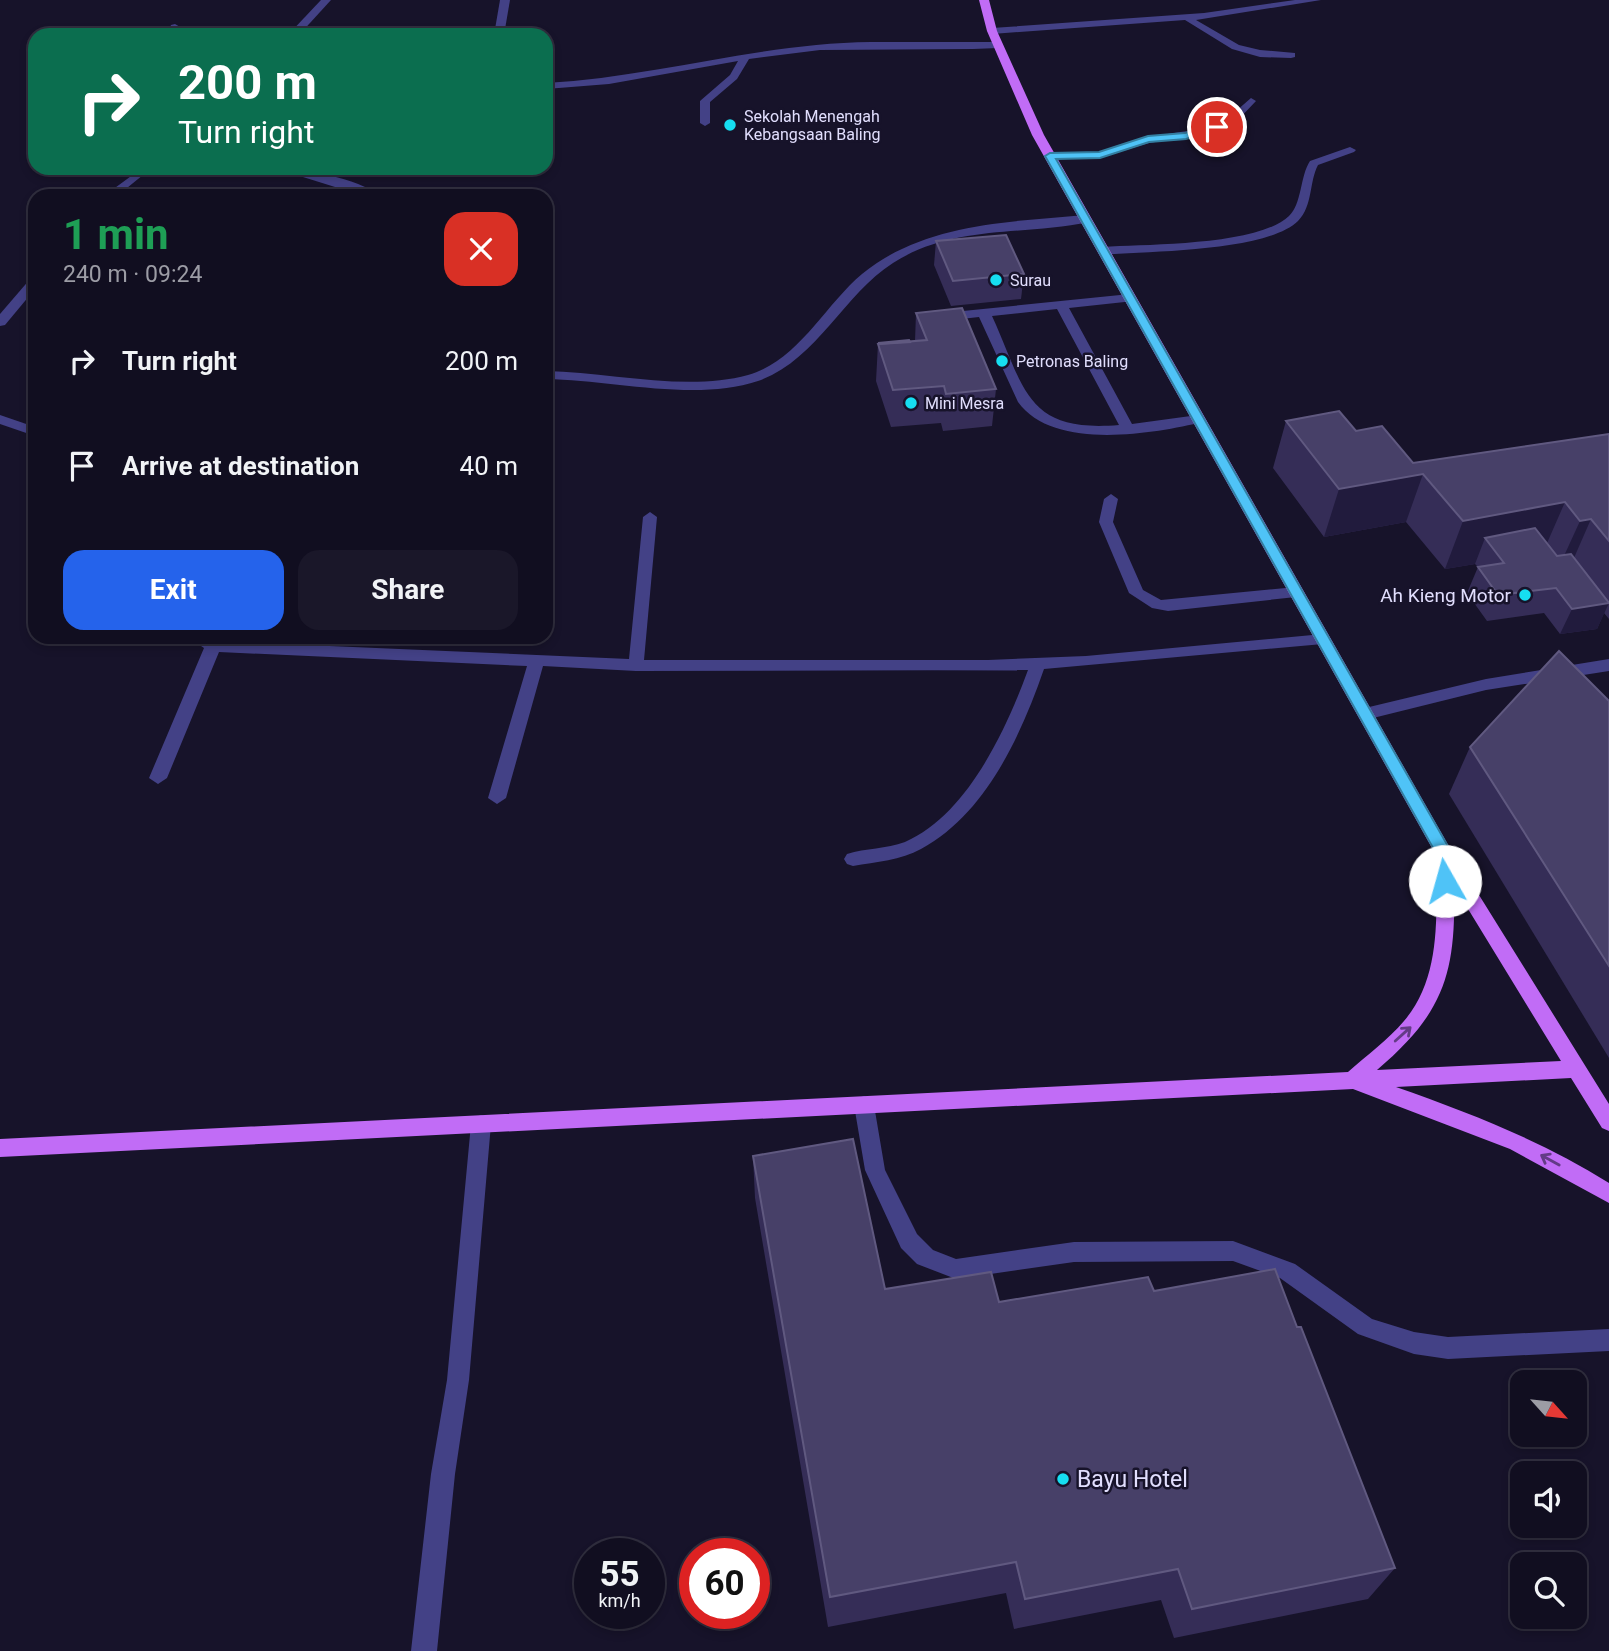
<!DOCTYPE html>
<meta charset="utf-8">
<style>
:root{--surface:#110e20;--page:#1a1729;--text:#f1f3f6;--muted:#9c9ca5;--line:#302e3e;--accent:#2563eb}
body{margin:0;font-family:Roboto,sans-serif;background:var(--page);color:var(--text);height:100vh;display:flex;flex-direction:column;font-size:26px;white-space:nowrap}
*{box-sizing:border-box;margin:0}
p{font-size:23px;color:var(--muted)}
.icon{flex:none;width:38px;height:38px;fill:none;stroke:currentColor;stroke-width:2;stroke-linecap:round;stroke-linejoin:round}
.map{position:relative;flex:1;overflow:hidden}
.details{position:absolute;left:28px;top:189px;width:525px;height:455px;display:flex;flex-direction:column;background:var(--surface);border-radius:21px;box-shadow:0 4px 10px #0003,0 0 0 2px var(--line)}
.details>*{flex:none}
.guide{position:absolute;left:28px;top:28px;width:525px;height:147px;border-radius:21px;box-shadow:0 4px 10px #0003,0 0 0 2px var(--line);background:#0b6e4f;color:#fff;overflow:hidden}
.needle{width:46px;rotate:117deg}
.buttons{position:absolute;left:1510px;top:1370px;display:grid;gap:14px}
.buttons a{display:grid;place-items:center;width:77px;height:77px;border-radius:14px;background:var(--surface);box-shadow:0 4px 10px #0003,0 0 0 2px var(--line);font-size:35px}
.speed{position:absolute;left:574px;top:1538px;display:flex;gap:14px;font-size:35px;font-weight:700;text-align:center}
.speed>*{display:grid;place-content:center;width:91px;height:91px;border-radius:50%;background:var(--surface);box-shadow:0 4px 10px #0003,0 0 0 2px var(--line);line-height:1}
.speed small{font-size:18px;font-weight:400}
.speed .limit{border:10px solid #d22;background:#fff;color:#111}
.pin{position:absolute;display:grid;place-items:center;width:60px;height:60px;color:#fff;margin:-30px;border:4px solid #fff;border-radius:50%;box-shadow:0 2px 7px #0007}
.me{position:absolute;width:77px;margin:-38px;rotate:353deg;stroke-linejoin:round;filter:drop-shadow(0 0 5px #0008)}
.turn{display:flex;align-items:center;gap:24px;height:147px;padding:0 35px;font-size:32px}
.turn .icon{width:91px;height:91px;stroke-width:2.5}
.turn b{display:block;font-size:49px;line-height:60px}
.round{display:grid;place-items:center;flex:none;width:74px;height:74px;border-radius:21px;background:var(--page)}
.summary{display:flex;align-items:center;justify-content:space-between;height:119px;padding:0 35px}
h1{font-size:42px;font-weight:700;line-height:52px;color:#1e9e55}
.action{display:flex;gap:14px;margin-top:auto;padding:14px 35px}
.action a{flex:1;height:80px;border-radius:21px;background:var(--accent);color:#fff;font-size:28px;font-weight:700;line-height:80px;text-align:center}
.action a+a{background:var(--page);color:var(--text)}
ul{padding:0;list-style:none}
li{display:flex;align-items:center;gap:21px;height:105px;padding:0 35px}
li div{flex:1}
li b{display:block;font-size:26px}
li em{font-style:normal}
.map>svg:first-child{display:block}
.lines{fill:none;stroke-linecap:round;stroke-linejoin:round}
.lane{fill:#434186;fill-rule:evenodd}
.street{fill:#434186;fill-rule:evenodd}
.primary{fill:#c16cf6;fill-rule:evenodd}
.wall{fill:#352d57}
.shaded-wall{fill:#211b3d}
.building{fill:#474068;stroke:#605980;stroke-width:2}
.oneway{stroke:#633b86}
.route{fill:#4fc3f7;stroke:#337fa1;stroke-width:2}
.poi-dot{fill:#16def1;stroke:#17132a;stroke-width:2.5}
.labels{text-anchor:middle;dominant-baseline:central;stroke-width:5;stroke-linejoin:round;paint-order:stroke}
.far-poi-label{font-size:16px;fill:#e1defd;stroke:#17132a;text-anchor:start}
.poi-label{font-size:19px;fill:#e1defd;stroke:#17132a;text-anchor:end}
.near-poi-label{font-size:23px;fill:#e1defd;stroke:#17132a;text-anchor:start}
</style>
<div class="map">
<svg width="1609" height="1651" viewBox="0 0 1609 1651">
<rect width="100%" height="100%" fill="#17132a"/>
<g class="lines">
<g class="lane">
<path d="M321,0H331L299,35H288Z"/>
<path d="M500,0H510L504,35H494Z"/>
<path d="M175,24L180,27L177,35H167L171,25Z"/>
<path d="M871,42H998L1003,45L998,48L973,49L820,50L749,59L737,79L710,102V123L705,126L700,123V101L730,75L738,61L609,84L546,89V83C656,77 761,43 871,42Z"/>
<path d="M1130,294L1134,295V301L1069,308L1132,424L1198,415L1203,416V422C1152,434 1053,451 1018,402L979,317L943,321L937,317L943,313ZM1057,309L1119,425C1025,433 1025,388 992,316Z"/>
<path d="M864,1096L871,1099L874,1105L885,1170L917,1234L933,1250L956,1259L1074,1242L1233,1241L1295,1264L1372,1319L1414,1332L1448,1337L1609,1329V1351L1448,1359L1414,1354L1358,1334L1280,1278L1233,1261L1074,1262L956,1279L917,1264L901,1248L865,1170L854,1105L857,1099Z"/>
</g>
<g class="street">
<path d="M1295,0H1321L1196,20L1239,45L1260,50L1295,53V57L1291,58L1260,57L1232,49L1185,20L992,34L987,31L992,28L1204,13Z"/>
<path d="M1251,98L1256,101L1236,122L1206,134L1149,143L1099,158L1050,159L1044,156L1050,153L1098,152L1148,137L1200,129L1228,118Z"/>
<path d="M1350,147L1356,150L1354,152L1318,165C1309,182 1313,206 1298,221C1266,252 1149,251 1103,255L1097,251L1103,247C1147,244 1257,246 1289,216C1302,204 1300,176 1310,161Z"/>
<path d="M142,168H158L143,175L117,196H104Z"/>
<path d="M274,168C302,168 358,178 380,196H364Z"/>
<path d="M1085,215L1089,216V222C1023,236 954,224 893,263C843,295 816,361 758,381C696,402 611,380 546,379V371C609,372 687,392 748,375C798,361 824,306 862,274C924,223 1009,222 1085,215Z"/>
<path d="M35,277V289L5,325L0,326V314L31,278Z"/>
<path d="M0,415L35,427V436L0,424Z"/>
<path d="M1111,494L1118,499L1113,522L1143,590L1161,600L1296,587L1304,592L1296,597L1168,611L1152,608L1129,593L1099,522L1104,499Z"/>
<path d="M650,512L657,517L644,660H988L1086,656L1323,634L1331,639L1323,644L1044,669C1021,735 986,814 921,849C901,860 876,862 853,866L847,864L844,859L847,854C866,848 886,849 905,842C967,815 1006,730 1028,670L636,671L543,666L506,798L497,804L488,798L527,666L219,652L167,778L158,784L149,778L204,648L188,637H209L216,641L629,659L643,517Z"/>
<path d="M1609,659V671L1486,690L1365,720L1357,714L1365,708L1486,679Z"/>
<path d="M481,1115L488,1118L491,1124L469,1380L455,1474L437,1651H411L431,1474L447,1380L471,1124L474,1118Z"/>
</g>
<path class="primary" d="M979,0H989L997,31L1044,135L1451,850L1609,1104V1131L1602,1128L1571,1078L1396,1087C1470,1113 1542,1141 1609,1183V1203L1510,1149L1353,1089L0,1157V1139L1348,1072C1367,1055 1388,1040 1404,1021C1443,976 1436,910 1436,855L1032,135L987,31ZM1454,886L1561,1061L1377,1070C1445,1012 1456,973 1454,886Z"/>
</g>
<g class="wall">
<path d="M936,241L1024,274L1021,299L951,306L934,265Z"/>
<path d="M916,313L996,389L992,426L943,431L941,423L891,427L876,381L878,344L915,341Z"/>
<path d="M1286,421L1356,431L1413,463L1609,434V619L1604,613L1597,629L1560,634L1544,613L1487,621L1467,593L1478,567L1475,564L1445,569L1406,522L1324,537L1273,468Z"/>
<path d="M1609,701V1058L1449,794L1470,747Z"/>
<path d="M753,1156L885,1289L999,1302L1154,1291L1297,1327L1395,1568L1368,1599L1174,1638L1161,1600L1014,1629L1006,1593L828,1627L755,1198Z"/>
</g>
<g class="shaded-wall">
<path d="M1423,474L1406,522L1324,537L1339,489Z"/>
<path d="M1565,502L1544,550L1485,538L1475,564L1445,569L1463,521Z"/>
<path d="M1591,519L1570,567L1558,569L1580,521Z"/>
<path d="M1609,603L1597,629L1560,634L1572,609Z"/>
</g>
<g class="building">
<path d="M1006,235L1024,274L953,281L936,241Z"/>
<path d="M962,308L996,389L946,394L944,386L893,390L878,344L927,340L916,313Z"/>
<path d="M909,340L910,342L879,344V343Z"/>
<path d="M1339,411L1356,431L1382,426L1413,463L1609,434V541L1591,519L1580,521L1565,502L1463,521L1423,474L1339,489L1286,421Z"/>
<path d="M1535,528L1557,556L1571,554L1609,603L1572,609L1556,588L1498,595L1478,567L1504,563L1485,538Z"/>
<path d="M1559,651L1609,701V966L1470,747Z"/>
<path d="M853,1139L885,1289L991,1272L999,1302L1148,1277L1154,1291L1275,1269L1297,1327H1301L1395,1568L1192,1609L1178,1569L1025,1599L1016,1562L830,1597L753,1156Z"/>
</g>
<defs><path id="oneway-shaft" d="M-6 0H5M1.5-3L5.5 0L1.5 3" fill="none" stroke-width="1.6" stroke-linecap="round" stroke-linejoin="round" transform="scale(1.75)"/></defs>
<g class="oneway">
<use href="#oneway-shaft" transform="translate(1403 1034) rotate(-42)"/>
<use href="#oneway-shaft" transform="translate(1550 1160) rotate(-151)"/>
</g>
<path class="route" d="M1217,124L1220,129L1186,139L1149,142L1100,158L1056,159L1453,855V881L1445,888L1437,881V855L1045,156L1050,153L1099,152L1148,136L1185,133Z"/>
<g class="poi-dot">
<circle cx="730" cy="125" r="7"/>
<circle cx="996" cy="280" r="7"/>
<circle cx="1002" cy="361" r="7"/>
<circle cx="911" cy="403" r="7"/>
<circle cx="1525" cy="595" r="7"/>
<circle cx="1063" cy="1479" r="7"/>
</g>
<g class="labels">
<g class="far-poi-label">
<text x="744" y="116">Sekolah Menengah<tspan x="744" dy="18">Kebangsaan Baling</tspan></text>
<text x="1010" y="280">Surau</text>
<text x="1016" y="361">Petronas Baling</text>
<text x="925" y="403">Mini Mesra</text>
</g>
<g class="poi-label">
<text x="1511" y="595">Ah Kieng Motor</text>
</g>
<g class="near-poi-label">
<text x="1077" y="1479">Bayu Hotel</text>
</g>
</g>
</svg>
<div class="buttons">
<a><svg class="needle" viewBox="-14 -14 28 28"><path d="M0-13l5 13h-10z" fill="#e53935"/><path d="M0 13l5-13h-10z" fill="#9c9ca5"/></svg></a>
<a><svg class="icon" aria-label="sound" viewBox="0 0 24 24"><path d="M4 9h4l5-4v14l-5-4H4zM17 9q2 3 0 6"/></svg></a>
<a><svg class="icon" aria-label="search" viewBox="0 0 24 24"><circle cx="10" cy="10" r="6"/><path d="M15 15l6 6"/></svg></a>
</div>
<div class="speed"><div>55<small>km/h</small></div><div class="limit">60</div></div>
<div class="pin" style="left:1217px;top:127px;background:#d93025"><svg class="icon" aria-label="arrive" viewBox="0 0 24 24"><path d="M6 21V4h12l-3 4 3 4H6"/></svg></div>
<svg class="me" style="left:1445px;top:881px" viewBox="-20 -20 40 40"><circle r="19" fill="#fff"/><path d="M0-13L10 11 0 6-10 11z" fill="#4fc3f7"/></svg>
<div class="guide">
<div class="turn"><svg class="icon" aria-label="right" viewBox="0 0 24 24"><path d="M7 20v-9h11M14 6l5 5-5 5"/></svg><div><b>200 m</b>Turn right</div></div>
</div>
<section class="details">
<div class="summary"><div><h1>1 min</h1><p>240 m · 09:24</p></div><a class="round" style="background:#d93025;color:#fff"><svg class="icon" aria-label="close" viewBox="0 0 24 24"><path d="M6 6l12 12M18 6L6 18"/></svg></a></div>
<ul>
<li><svg class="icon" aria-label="right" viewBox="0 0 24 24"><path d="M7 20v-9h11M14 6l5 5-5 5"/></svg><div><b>Turn right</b></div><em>200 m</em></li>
<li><svg class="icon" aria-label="arrive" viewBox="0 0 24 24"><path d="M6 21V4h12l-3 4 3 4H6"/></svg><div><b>Arrive at destination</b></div><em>40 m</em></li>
</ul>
<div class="action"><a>Exit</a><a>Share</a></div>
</section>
</div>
